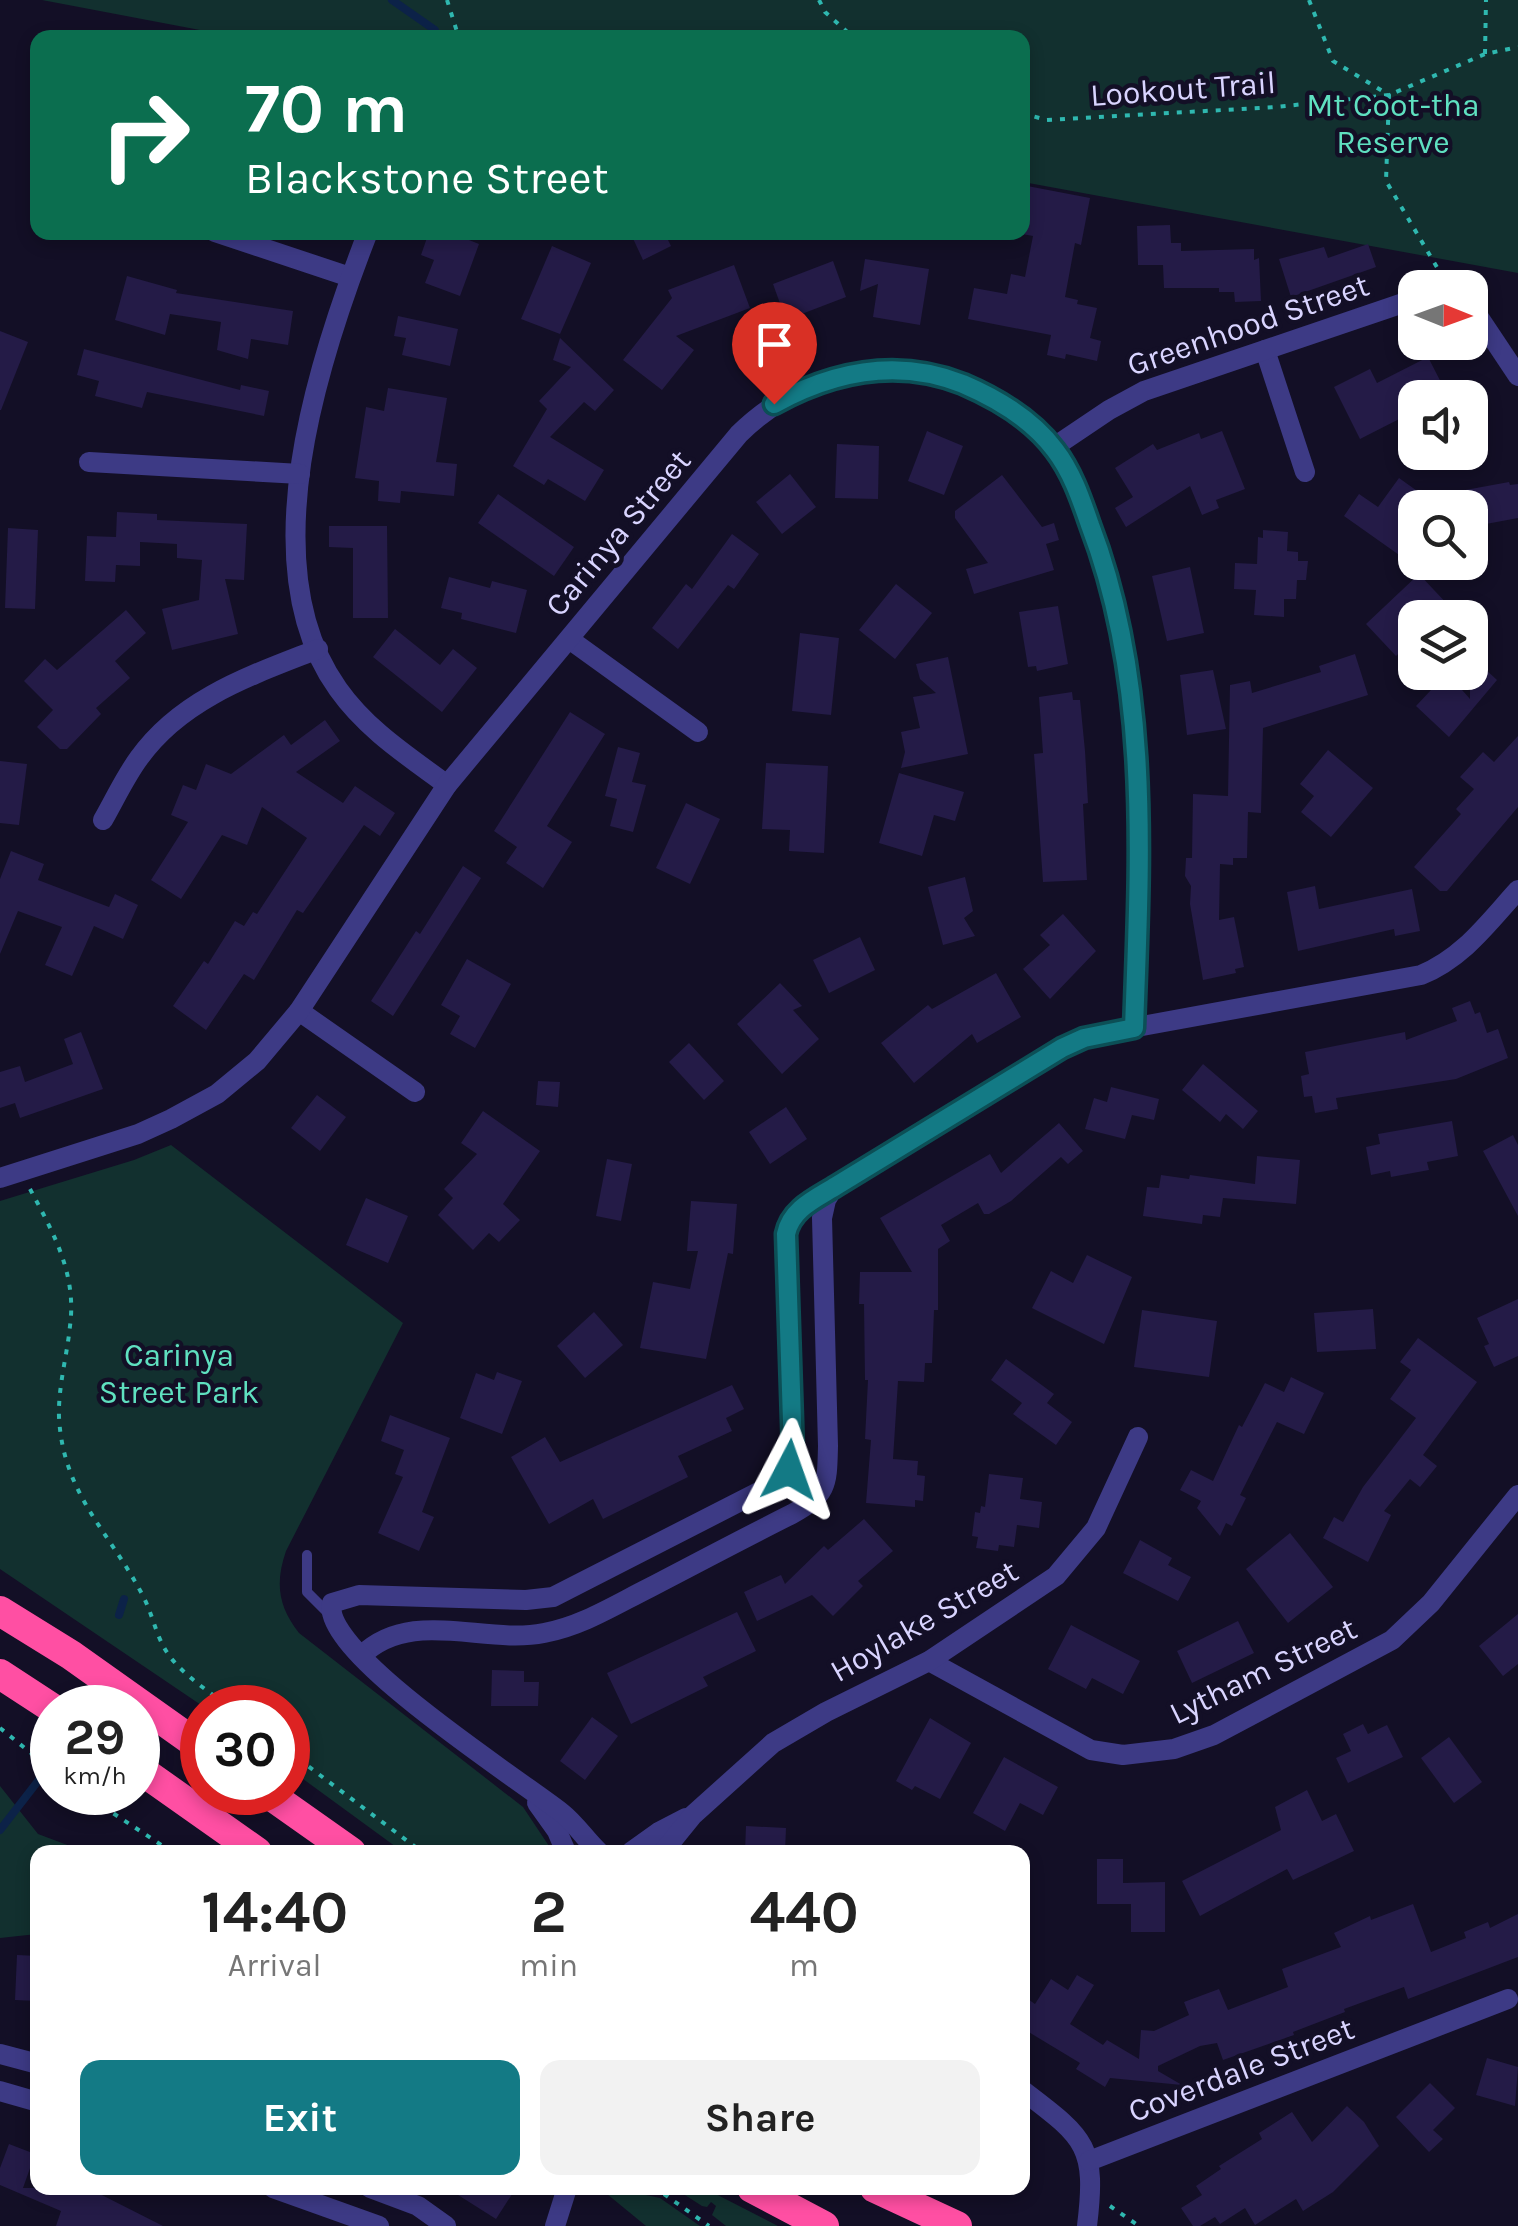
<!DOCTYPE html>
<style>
:root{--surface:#fff;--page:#f2f2f2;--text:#222;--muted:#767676;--accent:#137a85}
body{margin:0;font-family:Karla,sans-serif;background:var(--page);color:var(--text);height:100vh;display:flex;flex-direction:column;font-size:38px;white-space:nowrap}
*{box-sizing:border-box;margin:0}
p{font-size:32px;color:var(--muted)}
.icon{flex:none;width:55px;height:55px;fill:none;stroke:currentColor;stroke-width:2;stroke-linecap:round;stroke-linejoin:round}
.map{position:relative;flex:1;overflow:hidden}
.details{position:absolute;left:30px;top:1845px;width:1000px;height:350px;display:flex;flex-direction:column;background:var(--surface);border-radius:20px;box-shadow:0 5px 15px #0003}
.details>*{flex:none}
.hud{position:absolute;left:30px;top:30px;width:1000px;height:210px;border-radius:20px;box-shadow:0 5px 15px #0003;background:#0b6e4f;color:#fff;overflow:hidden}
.needle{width:65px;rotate:91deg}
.controls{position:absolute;left:1398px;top:270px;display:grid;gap:20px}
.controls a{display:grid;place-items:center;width:90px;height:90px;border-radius:20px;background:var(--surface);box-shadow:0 5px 15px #0003;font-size:50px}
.speed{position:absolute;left:30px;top:1685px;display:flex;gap:20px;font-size:50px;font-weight:700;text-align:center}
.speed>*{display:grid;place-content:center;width:130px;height:130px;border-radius:50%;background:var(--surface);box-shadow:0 5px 15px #0003;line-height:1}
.speed small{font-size:25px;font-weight:400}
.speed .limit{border:15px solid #d22;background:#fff;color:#111}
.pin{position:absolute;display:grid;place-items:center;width:85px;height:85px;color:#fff;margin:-102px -42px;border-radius:50% 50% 50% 0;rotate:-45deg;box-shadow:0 0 10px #0007}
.pin .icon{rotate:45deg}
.me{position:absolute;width:110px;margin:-55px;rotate:4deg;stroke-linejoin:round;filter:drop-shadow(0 0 8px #0008)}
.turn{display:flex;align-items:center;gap:35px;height:210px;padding:0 50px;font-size:45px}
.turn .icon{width:130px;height:130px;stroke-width:2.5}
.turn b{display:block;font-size:70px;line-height:85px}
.eta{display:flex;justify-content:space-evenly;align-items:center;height:170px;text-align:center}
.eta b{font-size:60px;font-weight:700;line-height:70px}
.cta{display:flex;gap:20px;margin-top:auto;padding:20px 50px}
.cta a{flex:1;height:115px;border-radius:20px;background:var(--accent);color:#fff;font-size:40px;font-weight:700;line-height:115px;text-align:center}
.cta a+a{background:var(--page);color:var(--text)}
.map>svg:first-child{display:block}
.green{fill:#12302f}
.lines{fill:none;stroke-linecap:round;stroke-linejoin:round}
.stream{stroke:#0c2248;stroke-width:8}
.building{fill:#241b47}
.path{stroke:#2fb8b0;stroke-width:4;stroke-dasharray:5 8;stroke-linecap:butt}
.lane{stroke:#3d3a85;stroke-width:10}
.street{stroke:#3d3a85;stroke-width:20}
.highway{stroke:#ff4fa3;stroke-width:30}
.route-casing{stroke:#0c4f56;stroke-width:25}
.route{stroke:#137a85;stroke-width:18}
.labels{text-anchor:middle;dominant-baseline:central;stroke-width:9;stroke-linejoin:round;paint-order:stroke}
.street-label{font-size:32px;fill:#d9d4ff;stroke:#130f26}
.park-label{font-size:32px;fill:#5fe0c0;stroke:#130f26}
</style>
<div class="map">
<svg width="1518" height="2226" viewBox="0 0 1518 2226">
<rect width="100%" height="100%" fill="#130f26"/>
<g class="green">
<path d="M42,0H1518V273L1023,182L1022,38H242Z"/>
<path d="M171,1145L403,1323L286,1551C275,1583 278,1606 299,1633L523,1807L553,1852H403L288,1768V1708L204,1707L0,1569V1201L134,1160Z"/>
<path d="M0,1786L38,1834L86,1852H38L37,1934L0,1938Z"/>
<path d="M613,2188L660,2198L700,2226H646L607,2194Z"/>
<path d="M674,2188H704L778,2226H726L712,2215L716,2206L711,2202L707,2207L702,2206Z"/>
</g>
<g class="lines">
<g class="stream">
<path d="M392,0L435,30V38"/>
<path d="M119,1615L124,1599"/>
<path d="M0,1830L52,1763"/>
</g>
</g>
<g class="building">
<path d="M1022,185L1090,198L1081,245L1075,243L1065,297L1078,300L1077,304L1097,308L1090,338L1101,341L1097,361L1066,354L1065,359L1047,355L1051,335L968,319L974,288L1007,294L1011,274L1025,277L1033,236L1022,234Z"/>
<path d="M1170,225L1171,243H1181V251L1254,249V260L1259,258L1261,301L1235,302L1234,292H1219V288H1164L1163,265H1138L1137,226Z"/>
<path d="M429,232H449L479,244L460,296L425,283L434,260L421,255Z"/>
<path d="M630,232H664L671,246L643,260Z"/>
<path d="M1368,244L1376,267L1291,297L1279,259L1324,247L1328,258Z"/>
<path d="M552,246L591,263L560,334L521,319Z"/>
<path d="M865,259L929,269L920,325L873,317L878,284L860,291Z"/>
<path d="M833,261L846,297L786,320L773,284Z"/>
<path d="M734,265L750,308L676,336L694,350L662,390L623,360L672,298L668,290Z"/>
<path d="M127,276L177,290L176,293L293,311L288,345L251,339L248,359L217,350L221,322L170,314L165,335L115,320Z"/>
<path d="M398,316L458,329L450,366L402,355L406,338L394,336Z"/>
<path d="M0,331L28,342L1,410H0Z"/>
<path d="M560,338L614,390L595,411L584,402L550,437L604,470L585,501L548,479L544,485L513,466L547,409L539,401L571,367L553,360Z"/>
<path d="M84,349L240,390L241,385L269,391L264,416L147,392L142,408L95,396L99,381L77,375Z"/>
<path d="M1428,357L1449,398H1415V411L1360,439L1334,387L1370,369L1377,383Z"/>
<path d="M388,388L447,398L436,462L457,464L454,496L401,491L400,503L378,501L379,481L355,478L366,407L384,411Z"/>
<path d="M927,431L963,446L944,495L908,481Z"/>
<path d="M1222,431L1245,489L1216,500L1219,508L1202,515L1190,486L1126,527L1115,508L1133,497L1115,468L1153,444L1157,450L1199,433L1201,439Z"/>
<path d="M837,444L879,446L878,499L835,498Z"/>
<path d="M790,474L816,507L782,534L756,502Z"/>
<path d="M1002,475L1042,527L1054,523L1059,540L1046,544L1054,570L974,594L966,569L988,563L955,518V511Z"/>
<path d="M1399,478L1441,508H1415V538L1402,557L1344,516L1359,494L1378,507Z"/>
<path d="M1509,482L1510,485L1518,484V518L1470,527V508H1463L1460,491Z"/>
<path d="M498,494L574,547L554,576L478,523Z"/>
<path d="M117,512L157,514V520L247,524L244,580L225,579L238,634L172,650L162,609L199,600L202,560L177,558V544L140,542V566L116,565L115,582L85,581L87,536L116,537Z"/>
<path d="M329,526H387L388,618H353V548L329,547Z"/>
<path d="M8,528L38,530L35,609L5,608Z"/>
<path d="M1263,530L1288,532L1287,551L1298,552V561H1308L1306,580H1297L1296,599H1284V617L1254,615L1256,590L1234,589L1235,563L1257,564L1258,537L1263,538Z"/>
<path d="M732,534L759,554L734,589L728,585L678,649L652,628L686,584L692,589Z"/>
<path d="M1190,567L1204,633L1167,641L1152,576Z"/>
<path d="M1419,574L1449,606L1437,618H1415V638L1396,656L1366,624Z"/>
<path d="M449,577L490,588L492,581L527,590L516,633L461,619L462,613L441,608Z"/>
<path d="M896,584L932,613L895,659L859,630Z"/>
<path d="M1058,606L1068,664L1037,671L1036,666L1028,667L1019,612Z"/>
<path d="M126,610L146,633L115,661L130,678L96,708L101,714L67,749H60L37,727L53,710L24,681L45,659L57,670Z"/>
<path d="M395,629L440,665L453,649L477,668L442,712L373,657Z"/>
<path d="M800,633L839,638L831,715L792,711Z"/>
<path d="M1355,654L1368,695L1263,728L1261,813L1248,812L1247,858H1233V865L1220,864L1219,920L1234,917L1244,967L1235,969L1236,973L1203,980L1190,904L1191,886L1185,876L1186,858H1192L1193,794L1228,796L1230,685L1250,681L1252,693L1321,672L1319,666Z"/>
<path d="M1470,655L1497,680L1449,737L1416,706L1447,673L1470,699Z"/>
<path d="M948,657L968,754L901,768L905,752L901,732L920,728L913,697L936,693L920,679L916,664Z"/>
<path d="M1213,670L1226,729L1187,735L1180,675Z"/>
<path d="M1072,692L1073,700H1080L1085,751L1088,803L1083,804L1087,880L1043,882L1034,754L1043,753L1039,697Z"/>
<path d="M570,712L605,734L547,826L572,842L543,888L506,863L517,847L494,831Z"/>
<path d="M325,720L340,741L296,772L343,803L355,786L395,813L380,836L364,825L303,913L297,910L254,980L244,974L206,1030L173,1006L204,961L208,964L235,921L244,926L253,912L257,914L307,838L262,807L247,845L222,835L181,899L151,880L188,822L171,815L183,785L196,790L206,764L231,774L284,735L291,745Z"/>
<path d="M1518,736V807L1447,891H1440L1414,867L1461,814L1456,809L1474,789L1460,777L1483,752L1494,762Z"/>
<path d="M618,747L640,753L632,782L646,785L633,832L610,826L617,799L605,796Z"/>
<path d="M1328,750L1373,788L1331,837L1301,812L1314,796L1300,784Z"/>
<path d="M0,761L27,764L19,825L0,823Z"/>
<path d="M766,763L828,766L824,853L789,851L790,830L762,829Z"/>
<path d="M899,773L964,792L955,821L934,815L922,856L879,843Z"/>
<path d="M686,803L720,819L690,884L656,868Z"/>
<path d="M11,851L44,864L38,880L109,907L115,894L138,905L123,939L94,926L72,976L45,965L62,927L18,911L0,954V879Z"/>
<path d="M463,866L481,878L393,1016L371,1001L416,931L420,934Z"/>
<path d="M965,877L973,911L964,918L975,936L943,945L928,887Z"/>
<path d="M1315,886L1319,909L1412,889L1420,931L1395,936L1394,929L1298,951L1287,892Z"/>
<path d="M1063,914L1096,951L1050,999L1023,969L1050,945L1040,935Z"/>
<path d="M860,937L875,970L829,993L813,960Z"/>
<path d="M467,959L511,984L475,1048L450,1034L460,1016L441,1005Z"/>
<path d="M996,973L1021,1017L977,1043L972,1034L914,1083L881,1043L928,1005L932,1009Z"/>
<path d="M780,983L802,1006L793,1010L819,1039L782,1074L737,1024Z"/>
<path d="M1470,1001L1475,1014L1480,1012L1487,1033L1498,1029L1508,1058L1456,1079L1336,1098L1338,1109L1315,1113L1312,1096L1304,1097L1301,1076L1309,1074L1305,1052L1405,1032L1406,1040L1457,1021L1452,1008Z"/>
<path d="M81,1032L103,1089L20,1118L15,1103L0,1108V1072L20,1066L25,1082L73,1064L64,1039Z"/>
<path d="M689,1043L724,1081L704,1100L669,1062Z"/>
<path d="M1203,1064L1258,1111L1243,1129L1226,1114L1220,1122L1182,1090Z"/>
<path d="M538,1081L560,1082L558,1107L536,1105Z"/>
<path d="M1111,1087L1159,1099L1154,1120L1132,1115L1125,1139L1085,1129L1094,1098L1107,1102Z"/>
<path d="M317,1095L346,1117L320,1151L291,1128Z"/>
<path d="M786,1107L807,1139L770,1164L749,1132Z"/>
<path d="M483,1111L540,1151L503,1204L520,1220L499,1242L489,1233L473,1250L438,1215L453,1198L444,1189L477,1154L461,1143Z"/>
<path d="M1452,1121L1458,1156L1427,1162L1429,1170L1391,1177L1390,1171L1371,1175L1366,1147L1380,1144L1378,1134Z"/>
<path d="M1059,1123L1083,1151L1068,1164L1061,1157L1011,1201L989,1214H984L978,1203L941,1225L950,1241L938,1249V1310H934L932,1363H925L924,1382L898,1381L893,1459L918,1461L917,1475L925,1476L923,1501L915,1500V1507L866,1503L871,1440L865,1439L868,1380H865L864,1304H859L860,1272H912L880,1218L990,1154L1001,1173Z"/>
<path d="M1513,1135L1518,1145V1216L1483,1151Z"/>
<path d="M1257,1156L1300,1160L1296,1204L1223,1198L1220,1217L1203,1215L1202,1224L1143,1216L1147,1187L1159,1188L1161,1175L1189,1179L1190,1175L1255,1184Z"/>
<path d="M607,1159L632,1164L621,1221L596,1216Z"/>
<path d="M366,1198L408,1216L388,1263L346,1245Z"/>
<path d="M691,1201L737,1204L733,1254L728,1253L706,1359L640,1348L653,1282L690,1289L698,1251H687Z"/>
<path d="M1087,1255L1132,1277L1104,1344L1032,1308L1051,1271L1073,1283Z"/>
<path d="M1518,1299V1356L1494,1367L1484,1346L1489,1344L1477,1318Z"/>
<path d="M1373,1309L1376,1349L1317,1352L1314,1313Z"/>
<path d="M1142,1310L1217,1321L1209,1377L1134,1367Z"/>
<path d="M594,1312L623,1345L585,1378L557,1346Z"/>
<path d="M1418,1338L1477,1382L1423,1455L1437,1466L1420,1487L1410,1479L1384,1511L1391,1515L1368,1562L1323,1538L1334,1517L1343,1522L1363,1487L1416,1418L1390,1399L1411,1370L1400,1362Z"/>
<path d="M1006,1359L1054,1394L1047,1403L1072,1422L1056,1445L1013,1414L1022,1403L991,1380Z"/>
<path d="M497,1372L522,1381L502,1434L460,1418L476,1373L494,1380Z"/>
<path d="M1291,1377L1324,1393L1304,1434L1277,1422L1240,1495L1246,1498L1232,1526L1226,1523L1220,1536L1197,1508L1201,1501L1180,1490L1191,1470L1213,1481L1239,1425L1242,1427L1265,1383L1284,1392Z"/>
<path d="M732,1385L744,1409L726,1418L732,1431L678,1456L688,1477L603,1519L593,1499L549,1524L511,1457L545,1437L560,1462Z"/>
<path d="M390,1415L450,1438L422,1512L434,1517L419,1551L378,1533L403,1477L395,1474L404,1450L381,1441Z"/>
<path d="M989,1474L1023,1478L1020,1499L1042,1502L1039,1528L1017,1525L1014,1547L999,1545L998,1551L976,1548L978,1537L972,1536L975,1512L980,1513L981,1506L985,1507Z"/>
<path d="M864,1519L893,1551L858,1581L863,1586L833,1616L812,1595L757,1621L744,1592L781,1575L785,1584L824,1546L828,1550Z"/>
<path d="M1290,1533L1333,1587L1288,1623L1246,1569Z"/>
<path d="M1140,1540L1172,1558L1168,1565L1191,1577L1178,1601L1123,1573Z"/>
<path d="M737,1612L756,1651L703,1677L708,1686L631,1724L607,1673Z"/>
<path d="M1518,1614V1664L1503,1676L1479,1646Z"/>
<path d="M1238,1621L1254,1653L1192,1683L1177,1651Z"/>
<path d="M1071,1625L1140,1661L1123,1694L1092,1678L1086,1689L1048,1669Z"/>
<path d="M492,1670L524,1671V1682H539L538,1706H491Z"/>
<path d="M592,1717L618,1736L585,1780L560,1761Z"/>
<path d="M930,1718L971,1743L940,1799L915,1786L912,1790L896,1781Z"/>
<path d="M1363,1724L1368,1734L1387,1725L1403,1757L1348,1783L1336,1758L1351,1751L1343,1734Z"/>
<path d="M1449,1737L1482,1782L1454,1803L1421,1758Z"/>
<path d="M1004,1757L1058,1787L1043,1815L1020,1803L1005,1831L973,1813Z"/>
<path d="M1307,1790L1322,1821L1336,1814L1354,1851L1293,1880L1287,1869L1200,1916L1182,1881L1281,1830L1275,1807Z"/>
<path d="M746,1826L786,1828L785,1852H745Z"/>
<path d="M1097,1859H1123V1883L1165,1882V1932H1131V1904H1097Z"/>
<path d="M1413,1904L1431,1952L1466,1938L1464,1932L1488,1922L1490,1928L1518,1914V1957L1408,1999L1404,1987L1344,2009L1345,2012L1293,2032L1294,2035L1223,2060L1217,2043L1200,2046L1158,2066V2071L1182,2085L1110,2078L1105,2087L1076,2069L1080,2063L1022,2028V1995L1035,2004L1051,1979L1068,1990L1077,1975L1094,1985L1070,2024L1103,2045L1107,2040L1139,2059L1141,2030L1154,2031L1189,2015L1184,2002L1219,1989L1228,2010L1288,1987L1282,1969L1341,1947L1334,1933L1370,1916L1371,1920Z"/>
<path d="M17,1955L38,1956V2001L15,2000Z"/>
<path d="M1487,2058L1518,2067L1515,2106L1476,2095Z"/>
<path d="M1430,2083L1455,2108L1433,2130L1443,2139L1429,2152L1396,2117Z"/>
<path d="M1347,2106L1364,2122L1379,2146L1333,2192L1303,2211L1296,2199L1255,2225L1245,2208L1220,2224L1215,2217L1200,2226H1193L1181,2208L1202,2195L1196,2186L1221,2169L1219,2166L1262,2139L1259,2133L1292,2112L1312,2142Z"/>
<path d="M9,2144L35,2154L23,2188H88L163,2226H56L61,2211L0,2185V2168Z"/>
<path d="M447,2188H516L496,2219Z"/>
</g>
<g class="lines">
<g class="path">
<path d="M447,0L459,38"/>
<path d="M819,0L825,12L854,38"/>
<path d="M1309,0L1333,61L1389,95L1386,181L1438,269"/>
<path d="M1485,54L1486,0"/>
<path d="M1022,113L1046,120L1276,107L1389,95L1485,54L1518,47"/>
<path d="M30,1189C53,1232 77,1274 70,1326C67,1356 58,1387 59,1417C63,1495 110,1532 143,1596C154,1617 156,1639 171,1658C187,1678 210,1692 230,1708"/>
<path d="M0,1728L52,1770"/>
<path d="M288,1751L422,1852"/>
<path d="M81,1792L172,1852"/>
<path d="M664,2194L709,2226"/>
<path d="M1110,2206L1139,2226"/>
</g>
<g class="lane">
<path d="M307,1555V1592L331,1616"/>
<path d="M648,2188H650"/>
</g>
<g class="street">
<path d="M215,232L350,277"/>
<path d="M368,232C318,360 250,566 338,689C367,730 408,756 447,785"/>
<path d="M1448,288L1457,284L1459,288"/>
<path d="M1470,304L1518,376"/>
<path d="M1265,350L1305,472"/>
<path d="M1054,447L1109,410L1144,391L1415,299"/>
<path d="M89,462L300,474"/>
<path d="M569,639L698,732"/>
<path d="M103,820C115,799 125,777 139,758C182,698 252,675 318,649"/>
<path d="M299,1011L415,1092"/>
<path d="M0,1178L138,1134L171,1119L217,1094L257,1061L299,1011L447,785L739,434C788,386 857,360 926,373C973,382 1025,410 1055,449C1072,471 1080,498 1090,524C1151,684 1139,860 1134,1028"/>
<path d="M361,1656C411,1607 483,1645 544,1633C582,1626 615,1605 649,1588C697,1563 744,1538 792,1514C828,1494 827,1485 828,1446L822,1218L826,1200L834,1187"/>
<path d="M929,1661L1091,1750L1123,1755L1174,1749L1214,1735L1392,1640L1431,1603L1518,1495"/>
<path d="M537,1803L557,1831L566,1852"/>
<path d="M599,1852C586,1840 576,1824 562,1813C522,1781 319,1652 332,1603L359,1595L526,1600L553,1597L776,1483L789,1470L793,1453L786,1234L790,1220L799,1210L1062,1048L1085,1038L1115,1031L1421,975C1463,958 1488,923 1518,890"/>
<path d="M631,1852L659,1832L686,1818"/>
<path d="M663,1852L693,1815L773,1743L826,1712L929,1661L1056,1576L1096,1528L1138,1437"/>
<path d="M0,2054L38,2064"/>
<path d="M1022,2090C1085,2138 1097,2145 1087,2226"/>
<path d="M0,2091L38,2102"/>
<path d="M1089,2161L1508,1999"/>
<path d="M273,2188L379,2226"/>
<path d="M370,2188L418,2206L446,2226"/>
<path d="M555,2226L567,2188"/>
</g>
<g class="highway">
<path d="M0,1611L71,1655L202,1748"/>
<path d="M0,1674L52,1708"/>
<path d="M138,1768L257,1852"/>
<path d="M266,1792L351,1852"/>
<path d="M752,2188L824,2226"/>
<path d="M875,2188L957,2226"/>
</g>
</g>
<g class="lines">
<defs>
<path id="route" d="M774,404C834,371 898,358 963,384C998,399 1032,419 1055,450C1072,472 1081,499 1090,525C1151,684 1140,860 1134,1028L1084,1038L1062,1048L836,1186C815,1199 791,1209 786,1234L793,1452L789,1470"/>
</defs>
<use href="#route" class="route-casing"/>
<use href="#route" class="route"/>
</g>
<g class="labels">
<g class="street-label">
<text transform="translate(1183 89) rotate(-4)">Lookout Trail</text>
<text transform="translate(1248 325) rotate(-19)">Greenhood Street</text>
<text transform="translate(618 533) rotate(-50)">Carinya Street</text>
<text transform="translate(924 1621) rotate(-30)">Hoylake Street</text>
<text transform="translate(1263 1671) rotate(-26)">Lytham Street</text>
<text transform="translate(1241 2070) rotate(-21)">Coverdale Street</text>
</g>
<g class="park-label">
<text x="1393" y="105">Mt Coot-tha<tspan x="1393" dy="37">Reserve</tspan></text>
<text x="179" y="1355">Carinya<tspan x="179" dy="37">Street Park</tspan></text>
</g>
</g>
</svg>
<div class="controls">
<a><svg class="needle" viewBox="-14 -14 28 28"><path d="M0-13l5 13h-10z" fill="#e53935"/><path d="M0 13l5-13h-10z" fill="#767676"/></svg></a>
<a><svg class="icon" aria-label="sound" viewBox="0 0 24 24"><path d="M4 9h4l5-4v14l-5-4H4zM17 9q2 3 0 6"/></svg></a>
<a><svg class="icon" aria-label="search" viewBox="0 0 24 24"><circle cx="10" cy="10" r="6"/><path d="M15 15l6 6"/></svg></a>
<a><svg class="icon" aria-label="layers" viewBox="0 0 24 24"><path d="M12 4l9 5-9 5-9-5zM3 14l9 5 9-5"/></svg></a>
</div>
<div class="speed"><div>29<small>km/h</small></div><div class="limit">30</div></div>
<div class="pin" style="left:774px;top:404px;background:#d93025"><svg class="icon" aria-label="arrive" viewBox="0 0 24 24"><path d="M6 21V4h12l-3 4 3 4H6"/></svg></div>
<svg class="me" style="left:789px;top:1470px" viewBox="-20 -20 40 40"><path d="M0-17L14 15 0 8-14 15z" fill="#137a85" stroke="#fff" stroke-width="4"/></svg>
<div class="hud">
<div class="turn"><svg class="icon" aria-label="right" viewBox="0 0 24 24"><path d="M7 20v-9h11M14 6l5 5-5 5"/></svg><div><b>70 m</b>Blackstone Street</div></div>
</div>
<section class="details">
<div class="eta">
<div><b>14:40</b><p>Arrival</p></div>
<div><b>2</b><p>min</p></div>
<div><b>440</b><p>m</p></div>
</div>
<div class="cta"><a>Exit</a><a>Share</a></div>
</section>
</div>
